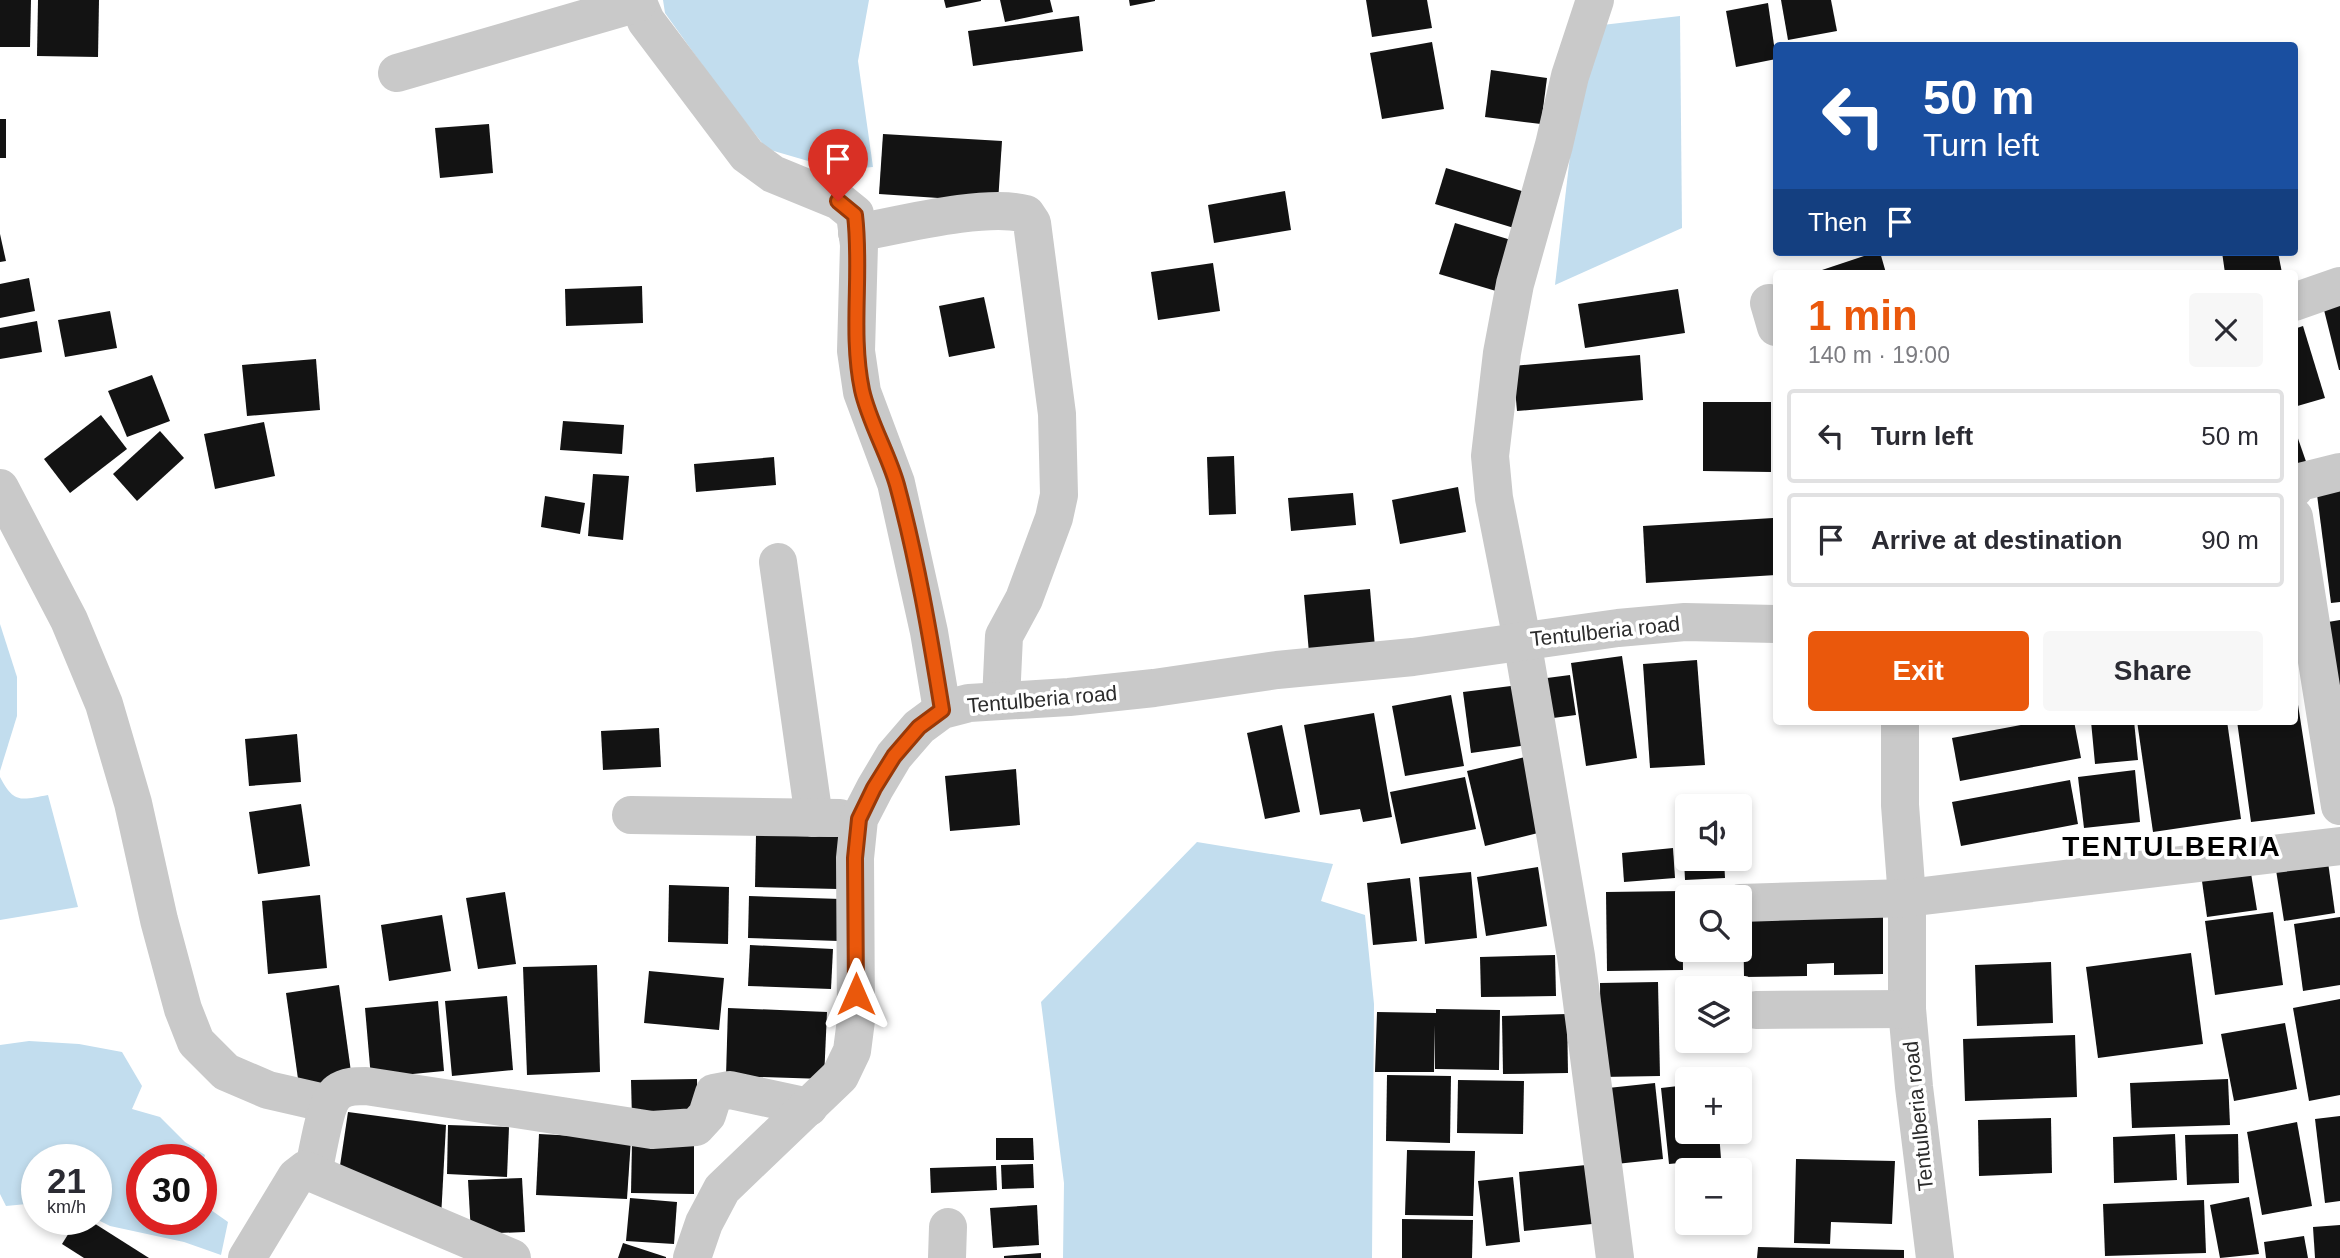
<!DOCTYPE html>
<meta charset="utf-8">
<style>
:root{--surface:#fff;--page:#f7f7f7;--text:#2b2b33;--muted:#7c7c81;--line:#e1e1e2;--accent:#ea580c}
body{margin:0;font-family:Helvetica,sans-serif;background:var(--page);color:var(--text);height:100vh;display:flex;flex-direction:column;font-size:26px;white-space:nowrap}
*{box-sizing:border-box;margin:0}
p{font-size:23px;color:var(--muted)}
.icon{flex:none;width:38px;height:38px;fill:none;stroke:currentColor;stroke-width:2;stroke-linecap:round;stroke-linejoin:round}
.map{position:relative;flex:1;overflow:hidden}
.side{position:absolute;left:1773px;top:270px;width:525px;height:455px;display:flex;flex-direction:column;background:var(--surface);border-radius:7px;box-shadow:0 4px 10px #0003}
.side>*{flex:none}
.banner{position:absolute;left:1773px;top:42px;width:525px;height:214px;border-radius:7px;box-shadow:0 4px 10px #0003;background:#1a4fa0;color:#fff;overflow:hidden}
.fabs{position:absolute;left:1675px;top:794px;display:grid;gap:14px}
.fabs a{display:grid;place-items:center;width:77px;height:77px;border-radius:7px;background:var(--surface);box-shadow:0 4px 10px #0003;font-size:35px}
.speed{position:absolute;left:21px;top:1144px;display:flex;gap:14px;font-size:35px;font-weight:700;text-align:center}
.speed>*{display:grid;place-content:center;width:91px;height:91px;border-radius:50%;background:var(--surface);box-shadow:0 4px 10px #0003;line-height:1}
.speed small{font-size:18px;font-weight:400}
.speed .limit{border:10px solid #d22;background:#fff;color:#111}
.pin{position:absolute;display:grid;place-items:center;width:60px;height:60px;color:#fff;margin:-72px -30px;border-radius:50% 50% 50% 0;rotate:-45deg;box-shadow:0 0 7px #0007}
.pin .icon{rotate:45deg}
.me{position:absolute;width:77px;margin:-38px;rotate:0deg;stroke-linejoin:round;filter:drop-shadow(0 0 5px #0008)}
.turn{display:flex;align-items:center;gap:24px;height:147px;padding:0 35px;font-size:32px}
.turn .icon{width:91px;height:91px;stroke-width:2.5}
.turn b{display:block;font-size:49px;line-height:60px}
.then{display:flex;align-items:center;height:66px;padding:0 35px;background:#0003;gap:14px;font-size:26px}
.round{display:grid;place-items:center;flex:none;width:74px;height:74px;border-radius:7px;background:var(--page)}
.summary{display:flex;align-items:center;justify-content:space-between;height:119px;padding:0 35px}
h1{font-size:42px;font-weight:700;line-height:52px;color:var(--accent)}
.button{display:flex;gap:14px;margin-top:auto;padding:14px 35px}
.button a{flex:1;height:80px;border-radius:7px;background:var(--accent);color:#fff;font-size:28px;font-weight:700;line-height:80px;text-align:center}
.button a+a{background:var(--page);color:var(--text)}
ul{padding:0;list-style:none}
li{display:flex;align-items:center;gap:21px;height:94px;margin:0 14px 10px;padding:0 21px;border:4px solid var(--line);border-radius:7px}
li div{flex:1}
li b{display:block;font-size:26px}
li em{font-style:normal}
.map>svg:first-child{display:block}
.water{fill:#c2ddee}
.building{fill:#131313}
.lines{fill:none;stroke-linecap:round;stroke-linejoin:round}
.minor{stroke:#c9c9c9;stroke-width:38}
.route-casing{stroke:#983908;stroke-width:18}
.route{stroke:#ea580c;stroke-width:12}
.labels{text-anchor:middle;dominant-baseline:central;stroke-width:7;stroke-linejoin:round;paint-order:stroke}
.street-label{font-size:21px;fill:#2c2c2c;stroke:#fff}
.district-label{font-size:28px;font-weight:bold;letter-spacing:2px;fill:#000;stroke:#fff}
</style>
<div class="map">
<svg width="2340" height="1258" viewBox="0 0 2340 1258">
<rect width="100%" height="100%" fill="#fff"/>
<g class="water">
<path d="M663,0H869L858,61L873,167L839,170L767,149L726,98L665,13Z"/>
<path d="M1680,16L1682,228L1555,285L1585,27Z"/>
<path d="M0,624L17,677V716L0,771Z"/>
<path d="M0,777C14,804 21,800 48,795L78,907L0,920Z"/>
<path d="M1197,842L1333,864L1321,901L1365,915L1374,1004L1372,1258H1063L1064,1183L1041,1002Z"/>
<path d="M29,1041L79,1044L122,1052L142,1086L132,1109L160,1117L185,1142L205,1155L201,1170V1160H142V1220H201V1203L228,1222L221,1255L184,1242L110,1226L96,1219V1160H37V1203L6,1206L0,1194V1045Z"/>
</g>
<g class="building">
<path d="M0,0H31L30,47H0Z"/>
<path d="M38,0H99L98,57L37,56Z"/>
<path d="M944,0H981V1L946,8Z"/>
<path d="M1000,0H1050L1053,12L1005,22Z"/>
<path d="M1129,0H1155V1L1130,6Z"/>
<path d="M1366,0H1427L1432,28L1372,37Z"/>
<path d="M1781,0H1831L1837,31L1788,40Z"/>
<path d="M1768,3L1776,59L1736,67L1726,11Z"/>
<path d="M1079,16L1083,51L973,66L968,31Z"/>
<path d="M1432,42L1444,109L1382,119L1370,53Z"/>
<path d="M1491,70L1547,78L1541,124L1485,117Z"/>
<rect x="0" y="119" width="6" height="39"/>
<path d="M489,124L493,173L440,178L435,128Z"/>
<path d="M883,134L1002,141L998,202L879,194Z"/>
<path d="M1446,168L1525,192L1514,228L1435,204Z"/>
<path d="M1285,191L1291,230L1214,243L1208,205Z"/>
<path d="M1455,223L1511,240L1496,291L1439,274Z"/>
<path d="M0,234L6,261L0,262Z"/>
<path d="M1876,252H1880L1886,273H1813Z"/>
<path d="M2222,252H2278L2282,273H2225Z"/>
<path d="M1213,263L1220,311L1158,320L1151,272Z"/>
<path d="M29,278L35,311L0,318V284Z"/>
<path d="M642,286L643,323L566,326L565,289Z"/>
<path d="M1678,289L1685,333L1585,348L1578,304Z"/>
<path d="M984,297L995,348L949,357L939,306Z"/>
<path d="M2340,302V370H2339L2323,306Z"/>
<path d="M110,311L117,348L65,357L58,320Z"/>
<path d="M37,321L42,352L0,359V328Z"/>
<path d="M2303,326L2325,398L2294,407V329Z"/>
<path d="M1640,355L1643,400L1517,411L1513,366Z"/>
<path d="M316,359L320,410L247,416L242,365Z"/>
<path d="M152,375L170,421L127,437L108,391Z"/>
<path d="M1703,402H1771V472L1703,471Z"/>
<path d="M101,415L127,449L70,493L44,459Z"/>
<path d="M563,421L624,425L622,454L560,450Z"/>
<path d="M264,422L275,476L215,489L204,434Z"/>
<path d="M2294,427L2310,473L2294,478Z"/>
<path d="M160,431L184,458L137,501L113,474Z"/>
<path d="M1234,456L1236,514L1209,515L1207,457Z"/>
<path d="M774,457L776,485L696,492L694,464Z"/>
<path d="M593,474L629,476L623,540L588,536Z"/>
<path d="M2340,484V602L2331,603L2316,487Z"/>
<path d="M1458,487L1466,532L1400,544L1392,500Z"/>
<path d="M1353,493L1356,525L1291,531L1288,498Z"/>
<path d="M545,496L585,503L580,534L541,527Z"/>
<path d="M1773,518L1776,575L1646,583L1643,526Z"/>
<path d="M1370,589L1375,647L1309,653L1304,595Z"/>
<path d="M2340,620V702L2328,622Z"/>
<path d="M1622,656L1637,758L1586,766L1571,663Z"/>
<path d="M1697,660L1705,765L1650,768L1643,664Z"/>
<path d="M1570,675L1576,715L1553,718L1547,678Z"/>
<path d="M2294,679L2315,814L2251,822L2237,721H2294Z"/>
<path d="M1519,685L1527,745L1471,753L1463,692Z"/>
<path d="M1451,695L1464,766L1405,776L1392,706Z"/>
<path d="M1374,713L1392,817L1363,822L1360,809L1320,815L1304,725Z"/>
<path d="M2042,721H2074L2081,758L1960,781L1952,738Z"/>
<path d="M2091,721H2134L2138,760L2095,764Z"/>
<path d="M2137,721H2227L2241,819L2153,832Z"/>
<path d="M1282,725L1300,812L1265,819L1247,733Z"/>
<path d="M659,728L661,767L603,770L601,731Z"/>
<path d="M297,734L301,782L249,786L245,739Z"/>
<path d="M1525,757L1542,832L1485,846L1467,771Z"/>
<path d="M1016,769L1020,825L950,831L945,776Z"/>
<path d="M2135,770L2140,822L2084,828L2078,777Z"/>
<path d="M1465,777L1476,829L1401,844L1390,792Z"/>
<path d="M2070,780L2078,824L1961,846L1952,802Z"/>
<path d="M1721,796L1722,807H1687V859H1724L1725,878L1685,880L1681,797Z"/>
<path d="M301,804L310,866L258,874L249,812Z"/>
<path d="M756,835L840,837L838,889L755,887Z"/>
<path d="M1673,848L1675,878L1624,882L1622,853Z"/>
<path d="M2328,862L2335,913L2284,921L2276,870Z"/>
<path d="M1538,867L1547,926L1486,936L1477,877Z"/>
<path d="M2250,867L2257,910L2207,917L2201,874Z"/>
<path d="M1471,872L1477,938L1425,944L1419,877Z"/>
<path d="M1410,878L1417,941L1373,945L1367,883Z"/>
<path d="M669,885L729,887L728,944L668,942Z"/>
<path d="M1682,891L1683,970L1607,971L1606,892Z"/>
<path d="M505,892L516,964L478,969L466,898Z"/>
<path d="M320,895L327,968L268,974L262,901Z"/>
<path d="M749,896L841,899L839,941L748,938Z"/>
<path d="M1883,906V974L1834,975V963L1807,964V976L1744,977L1743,909Z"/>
<path d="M2273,912L2283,985L2215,995L2205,921Z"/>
<path d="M442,915L451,971L389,981L381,925Z"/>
<path d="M2340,917V985L2303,991L2294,924Z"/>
<path d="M750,945L833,949L831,989L748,986Z"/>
<path d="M2191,953L2203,1044L2098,1058L2086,967Z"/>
<path d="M1555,955L1556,996L1481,997L1480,957Z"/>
<path d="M2051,962L2053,1023L1977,1026L1975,965Z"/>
<path d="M597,965L600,1072L527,1075L523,967Z"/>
<path d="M649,971L724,978L719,1030L644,1023Z"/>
<path d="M1658,982L1660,1076L1601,1077L1600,983Z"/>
<path d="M339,985L352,1079L299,1086L286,993Z"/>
<path d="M507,996L513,1070L452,1076L445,1001Z"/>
<path d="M2340,999V1095L2309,1101L2293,1008Z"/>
<path d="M438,1001L444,1071L371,1078L365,1008Z"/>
<path d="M728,1008L827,1012L824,1079L726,1076Z"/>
<path d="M1436,1009L1500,1010L1499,1070L1435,1069V1025L1434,1072H1375L1377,1012L1436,1013Z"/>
<path d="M1567,1014L1568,1073L1503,1074L1502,1016Z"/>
<path d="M2285,1023L2297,1089L2234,1101L2221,1034Z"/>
<path d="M2075,1035L2077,1097L1965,1101L1963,1039Z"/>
<path d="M1387,1075L1451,1076L1450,1143L1386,1141Z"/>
<path d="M697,1079L698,1118L632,1119L631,1080Z"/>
<path d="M2228,1079L2230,1125L2132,1128L2130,1083Z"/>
<path d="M1458,1080L1524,1081L1523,1134L1457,1133Z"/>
<path d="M1655,1083L1663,1159L1616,1164L1608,1088Z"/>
<path d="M1687,1085V1132H1719L1721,1159L1669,1164L1661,1088Z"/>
<path d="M348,1112L446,1125L441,1218L338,1179Z"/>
<path d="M2340,1116V1201L2325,1203L2315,1119Z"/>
<path d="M2051,1118L2052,1173L1979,1176L1978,1120Z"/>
<path d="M2297,1122L2312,1206L2262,1215L2247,1132Z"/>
<path d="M448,1125L509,1127L507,1177L447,1174Z"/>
<path d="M539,1134L631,1139L627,1199L536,1195Z"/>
<path d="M2175,1134L2177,1180L2114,1183L2113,1137Z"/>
<path d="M2238,1134L2239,1183L2187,1185L2185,1135Z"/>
<path d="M996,1138H1033L1034,1160H996Z"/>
<path d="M632,1142H694V1194L631,1193Z"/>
<path d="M1407,1150L1475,1151L1473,1216L1405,1215Z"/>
<path d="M1796,1159L1895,1161L1892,1224L1831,1222L1830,1244L1794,1243Z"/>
<path d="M1033,1164L1034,1188L1002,1189L1001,1165Z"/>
<path d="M1586,1165L1592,1224L1524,1231L1519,1172Z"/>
<path d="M996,1166L997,1190L931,1193L930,1168Z"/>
<path d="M1513,1177L1520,1242L1486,1246L1478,1181Z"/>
<path d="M522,1178L525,1232L471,1234L468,1180Z"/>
<path d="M2249,1197L2259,1254L2220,1258L2210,1205Z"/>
<path d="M630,1198L677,1202L674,1244L626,1241Z"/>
<path d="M2204,1200L2206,1253L2105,1256L2103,1204Z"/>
<path d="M1037,1205L1039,1245L993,1248L990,1208Z"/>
<path d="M1402,1219L1473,1220L1472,1258H1402Z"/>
<path d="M77,1220H89L149,1258H84L62,1244Z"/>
<path d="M2340,1225V1258H2315L2313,1227Z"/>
<path d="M2304,1236L2308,1258H2266L2264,1242Z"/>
<path d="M623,1243L666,1257V1258H618Z"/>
<path d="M1758,1247L1904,1250V1258H1757Z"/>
<path d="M1041,1253V1258H1004V1256Z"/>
</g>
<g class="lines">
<g class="minor">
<path d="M637,0L646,21L747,155L773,174L839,201L855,214L859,245L856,351L862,392L896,483L929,632L942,710"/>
<path d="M1595,0L1570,76L1554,145L1515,284L1502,353L1490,456L1494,498L1522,640L1576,956L1615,1258"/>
<path d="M397,73L638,3"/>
<path d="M857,233C900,225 986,203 1026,214L1032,223L1057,414L1059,495L1054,518L1024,599L1004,636L1001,700"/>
<path d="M2294,302L2340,286"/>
<path d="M1769,303L1776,327"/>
<path d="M0,488L69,620L104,704L133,803L159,920L183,1009L196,1042L226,1072L268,1090L329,1104"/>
<path d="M2294,489L2300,482L2340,472"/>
<path d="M2294,517L2340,806"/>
<path d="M778,562L814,818"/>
<path d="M1900,721V805L1907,898V1009L1914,1087L1935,1258"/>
<path d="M631,815L840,818"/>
<path d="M1740,903L1907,898L2340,846"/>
<path d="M1756,1010L1907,1009"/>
<path d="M313,1172C318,1154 324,1102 338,1092C346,1086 356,1086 366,1086L652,1130L696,1127L707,1115L714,1093L730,1090L809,1107"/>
<path d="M247,1258L296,1177L305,1170L512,1258"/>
<path d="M692,1258L704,1223L722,1189L840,1076L852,1051L856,1020L855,858L859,819L875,788L894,756L919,727L942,710L969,703L1069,697L1154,688L1277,670L1413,657L1618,628L1685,622L1776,624"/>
<path d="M947,1258L948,1227"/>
</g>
</g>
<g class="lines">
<defs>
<path id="route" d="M838,201L855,215C862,273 850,332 862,390C869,422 888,453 897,485C917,559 930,635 942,710L919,727L894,756L874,788L859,819L855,858L856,994"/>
</defs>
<use href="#route" class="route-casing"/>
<use href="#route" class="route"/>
</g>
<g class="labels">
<g class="street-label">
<text transform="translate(1605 631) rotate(-6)">Tentulberia road</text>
<text transform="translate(1042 699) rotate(-5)">Tentulberia road</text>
<text transform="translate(1918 1116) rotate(-96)">Tentulberia road</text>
</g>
<g class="district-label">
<text x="2172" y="846">TENTULBERIA</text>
</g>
</g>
</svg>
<div class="fabs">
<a><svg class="icon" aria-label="sound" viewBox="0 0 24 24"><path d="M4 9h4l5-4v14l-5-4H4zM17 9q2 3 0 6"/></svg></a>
<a><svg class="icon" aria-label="search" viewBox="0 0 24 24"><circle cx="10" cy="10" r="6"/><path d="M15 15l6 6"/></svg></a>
<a><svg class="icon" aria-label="layers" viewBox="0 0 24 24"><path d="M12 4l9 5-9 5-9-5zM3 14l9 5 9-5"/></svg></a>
<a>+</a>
<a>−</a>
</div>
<div class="speed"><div>21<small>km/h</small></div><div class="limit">30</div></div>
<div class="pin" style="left:838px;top:201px;background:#d93025"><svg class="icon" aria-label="arrive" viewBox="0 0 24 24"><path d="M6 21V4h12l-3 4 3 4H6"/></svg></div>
<svg class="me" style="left:856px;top:994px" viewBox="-20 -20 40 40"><path d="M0-17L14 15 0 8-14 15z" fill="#ea580c" stroke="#fff" stroke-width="4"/></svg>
<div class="banner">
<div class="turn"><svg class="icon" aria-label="left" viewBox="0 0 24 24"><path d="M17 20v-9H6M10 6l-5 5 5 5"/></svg><div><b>50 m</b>Turn left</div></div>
<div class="then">Then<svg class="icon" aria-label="arrive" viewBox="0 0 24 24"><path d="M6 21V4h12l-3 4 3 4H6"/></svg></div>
</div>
<section class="side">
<div class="summary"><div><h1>1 min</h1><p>140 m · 19:00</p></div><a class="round"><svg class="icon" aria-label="close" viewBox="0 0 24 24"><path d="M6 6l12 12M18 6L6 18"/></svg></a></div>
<ul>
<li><svg class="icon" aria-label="left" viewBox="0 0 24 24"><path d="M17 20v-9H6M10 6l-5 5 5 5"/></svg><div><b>Turn left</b></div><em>50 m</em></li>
<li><svg class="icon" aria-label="arrive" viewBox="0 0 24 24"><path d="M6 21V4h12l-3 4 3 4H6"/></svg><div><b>Arrive at destination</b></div><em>90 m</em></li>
</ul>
<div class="button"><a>Exit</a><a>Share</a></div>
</section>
</div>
